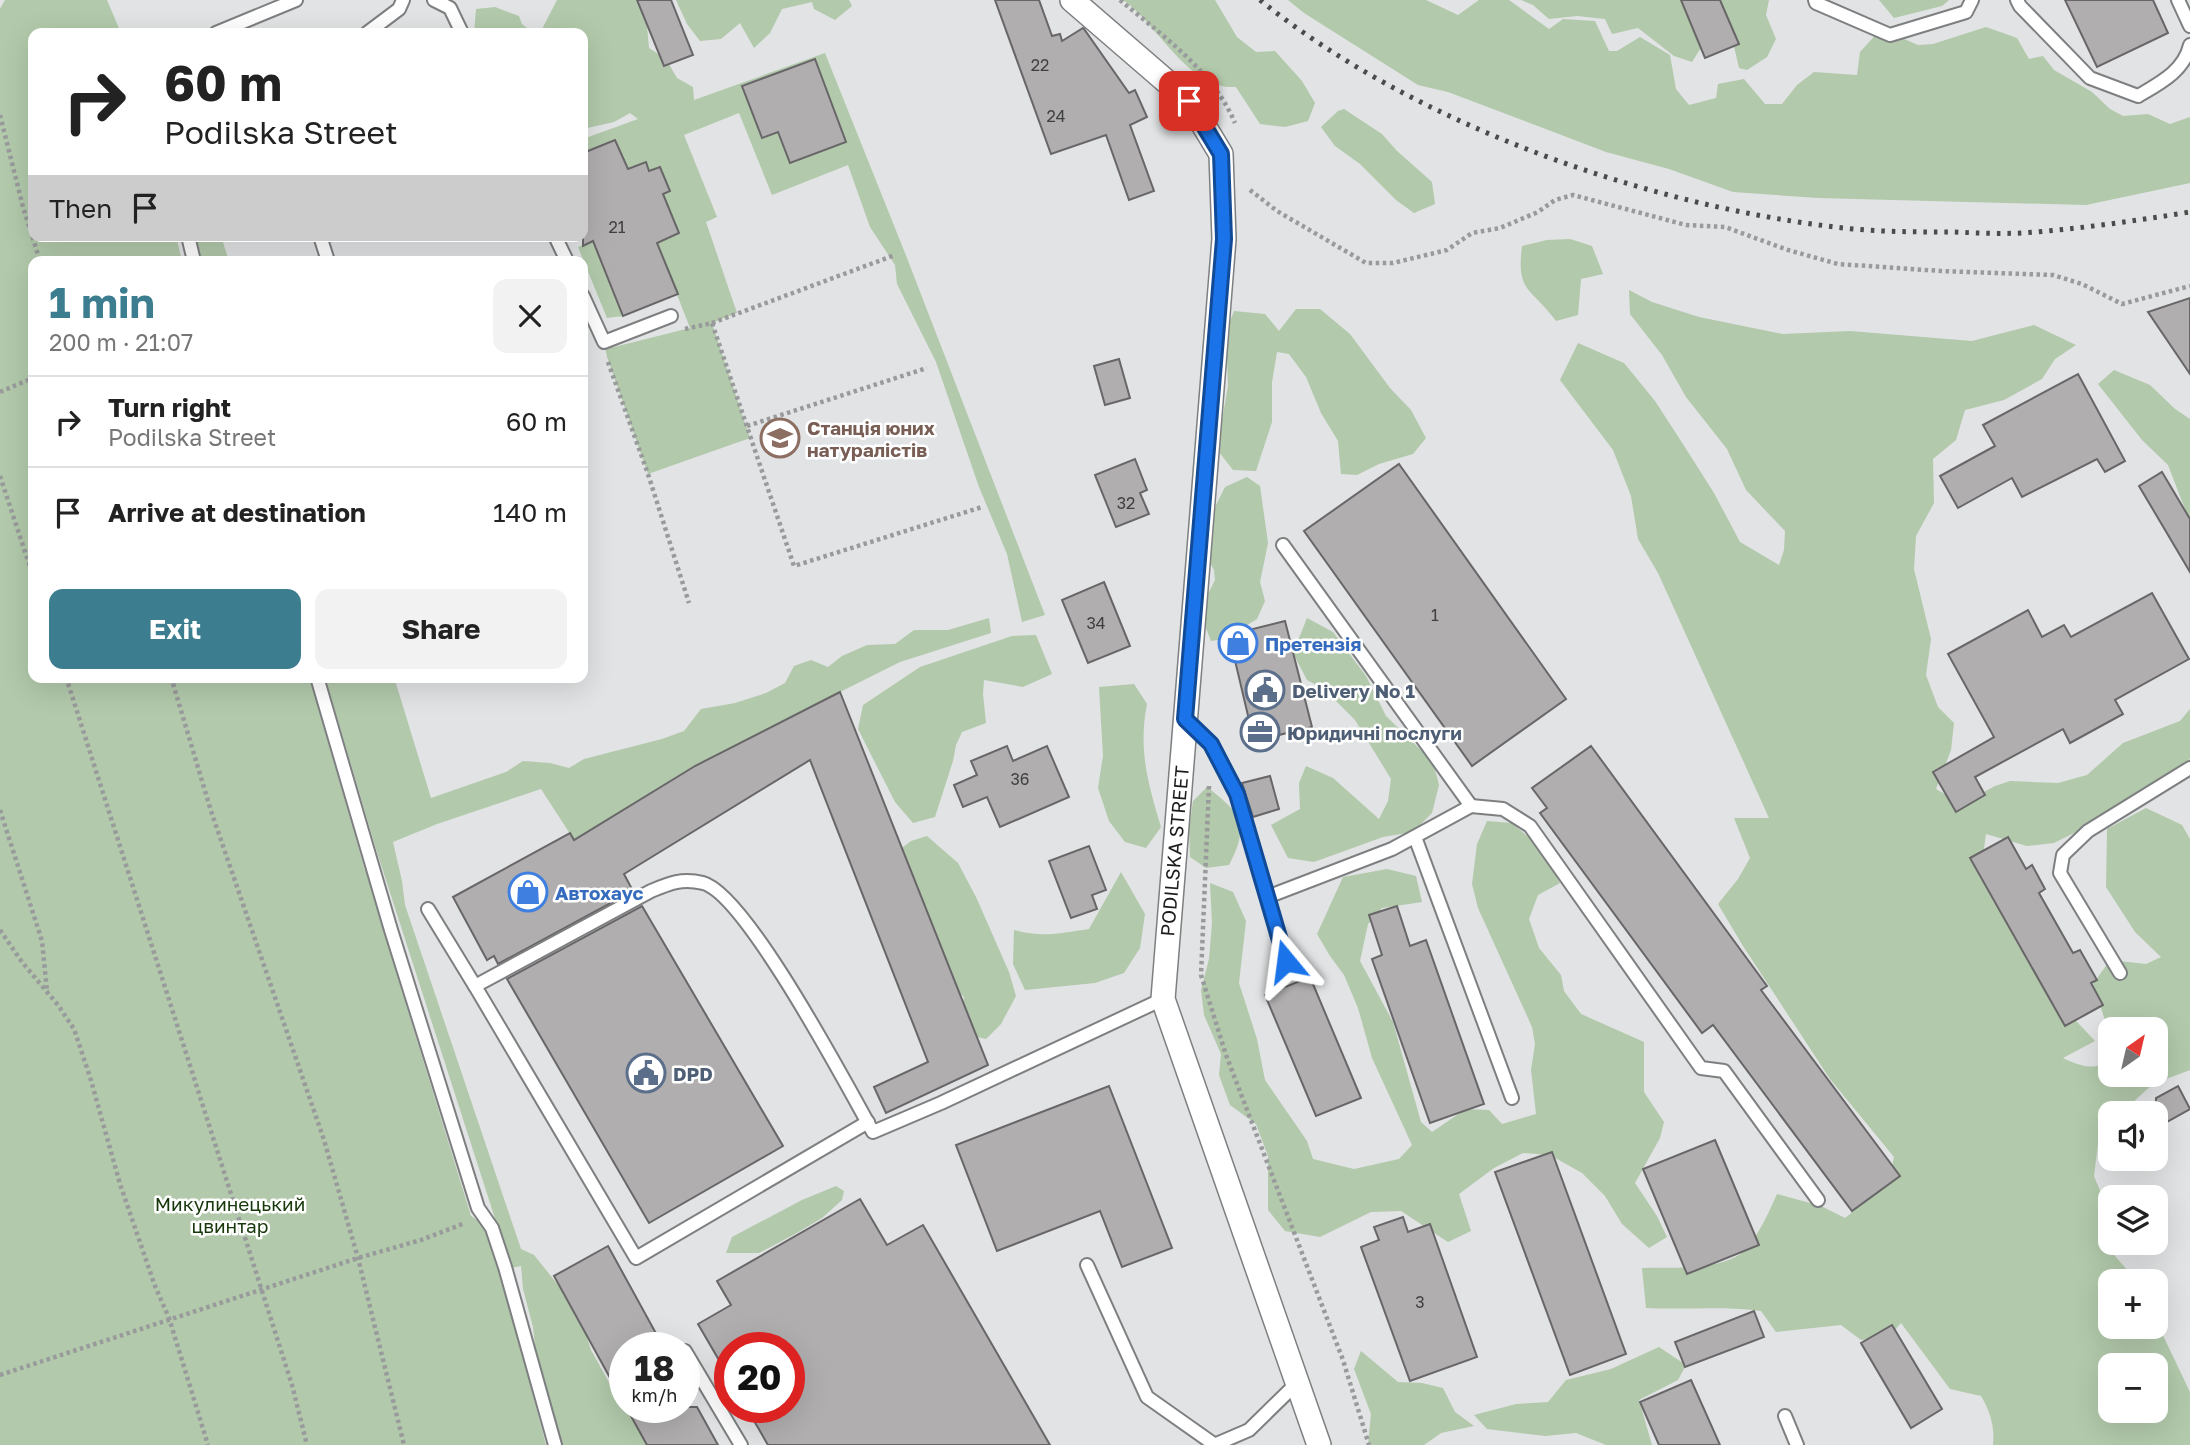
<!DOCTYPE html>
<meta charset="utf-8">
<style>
:root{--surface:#fff;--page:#f2f2f2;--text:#222;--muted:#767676;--line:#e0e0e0;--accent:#3c7d90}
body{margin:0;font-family:"Golos Text",sans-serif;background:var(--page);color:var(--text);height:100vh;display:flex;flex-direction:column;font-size:26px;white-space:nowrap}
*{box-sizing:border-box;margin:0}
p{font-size:23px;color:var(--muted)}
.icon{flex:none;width:38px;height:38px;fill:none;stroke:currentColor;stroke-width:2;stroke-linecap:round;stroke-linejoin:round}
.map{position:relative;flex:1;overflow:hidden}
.sheet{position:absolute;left:28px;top:256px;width:560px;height:427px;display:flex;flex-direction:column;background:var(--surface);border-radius:14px;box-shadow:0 7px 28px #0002}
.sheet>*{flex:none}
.banner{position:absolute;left:28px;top:28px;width:560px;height:214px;border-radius:14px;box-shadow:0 7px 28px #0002;background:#fff;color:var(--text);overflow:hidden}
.needle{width:46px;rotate:34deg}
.tools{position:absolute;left:2098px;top:1017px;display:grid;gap:14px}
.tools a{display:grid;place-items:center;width:70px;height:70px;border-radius:14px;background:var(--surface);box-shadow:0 7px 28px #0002;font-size:35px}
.speed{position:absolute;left:609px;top:1332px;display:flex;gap:14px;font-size:35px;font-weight:700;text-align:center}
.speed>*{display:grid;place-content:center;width:91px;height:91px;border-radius:50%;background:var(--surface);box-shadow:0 7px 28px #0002;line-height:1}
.speed small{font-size:18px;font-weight:400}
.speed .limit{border:10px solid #d22;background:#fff;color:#111}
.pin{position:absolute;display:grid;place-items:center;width:60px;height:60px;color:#fff;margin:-30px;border-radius:14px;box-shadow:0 4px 10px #0006}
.me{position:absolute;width:77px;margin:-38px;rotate:344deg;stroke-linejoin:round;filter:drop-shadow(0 0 5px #0008)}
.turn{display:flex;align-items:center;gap:24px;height:147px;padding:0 21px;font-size:32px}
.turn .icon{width:91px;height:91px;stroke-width:2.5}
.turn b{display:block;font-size:49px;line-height:60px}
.then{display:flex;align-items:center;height:66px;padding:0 21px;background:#0003;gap:14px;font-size:26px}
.round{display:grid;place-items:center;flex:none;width:74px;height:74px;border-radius:14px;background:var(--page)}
.headline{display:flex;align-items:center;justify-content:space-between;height:119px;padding:0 21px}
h1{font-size:42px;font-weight:700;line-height:52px;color:var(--accent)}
.cta{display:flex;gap:14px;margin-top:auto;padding:14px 21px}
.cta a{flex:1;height:80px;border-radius:14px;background:var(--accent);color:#fff;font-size:28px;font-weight:700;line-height:80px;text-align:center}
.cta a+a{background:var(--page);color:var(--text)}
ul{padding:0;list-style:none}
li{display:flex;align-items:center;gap:21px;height:91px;padding:0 21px;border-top:2px solid var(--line)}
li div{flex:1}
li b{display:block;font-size:26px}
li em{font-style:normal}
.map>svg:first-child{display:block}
.green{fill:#b2c9ab;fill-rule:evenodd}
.building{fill:#b0aeaf;stroke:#686668;stroke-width:2}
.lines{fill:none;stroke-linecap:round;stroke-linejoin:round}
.service-casing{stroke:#7d7f80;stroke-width:16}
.minor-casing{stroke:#7d7f80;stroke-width:26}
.path{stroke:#989a9b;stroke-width:4.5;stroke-dasharray:3.5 3.5;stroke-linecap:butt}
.service{stroke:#fff;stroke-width:12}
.minor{stroke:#fff;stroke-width:23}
.rail{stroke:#4a4b4b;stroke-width:5;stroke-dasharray:3.5 7;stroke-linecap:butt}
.route-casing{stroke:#114b97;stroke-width:18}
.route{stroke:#1a73e8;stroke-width:12}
.labels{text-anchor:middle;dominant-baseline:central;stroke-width:5;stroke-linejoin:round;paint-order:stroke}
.number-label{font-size:16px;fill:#404041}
.education-label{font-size:19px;font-weight:bold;fill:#785e54;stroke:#fff;text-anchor:start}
.shop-label{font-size:19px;font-weight:bold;fill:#366cbe;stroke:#fff;text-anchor:start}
.service-label{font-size:19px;font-weight:bold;fill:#4e5e75;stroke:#fff;text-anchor:start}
.street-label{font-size:19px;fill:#1b1c1c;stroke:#fff}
.park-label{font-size:19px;fill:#16380a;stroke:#fff}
</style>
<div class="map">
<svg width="2190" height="1445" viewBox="0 0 2190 1445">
<rect width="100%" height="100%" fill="#e1e3e4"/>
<g class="green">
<path d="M5,0H107L121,33H33V236H176L182,261H33V677H309L365,870L376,871L391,940L388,946L471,1216L485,1225L515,1327L546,1445H0V9Z"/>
<path d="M557,0H642L645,4L649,48L666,59L677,78L693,87L694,100L825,53L905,253L1045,615L1022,622L1007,554L979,487L936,362L897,284L895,265L870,227L848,165L772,195L739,113L684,135L717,217L706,222L737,313L712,323L750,438L648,474L607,357L604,342L614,347L690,328L657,243L679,233L663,194L670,190L660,167L649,171L646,162L628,169L615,140L583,153V139L638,119L630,113L614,122L583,129V33H474L476,9L495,7L519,16L522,24L532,32L542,29ZM815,59L846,142L790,163L778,132L761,137L752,113L758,80Z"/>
<path d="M676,0H849L852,6L835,20L814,9L812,2L782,9L770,33L754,48L740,23L721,39L700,41L687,24Z"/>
<path d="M1123,0H1215L1237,37L1256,52L1275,51L1302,81L1315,103L1308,121L1285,127L1260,124L1236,87C1188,90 1158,24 1123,0Z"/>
<path d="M1288,0H1426L1458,15L1479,0H1509L1549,29L1563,19L1595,21L1609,51H1617L1640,37L1670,55L1676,89L1689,105L1716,98L1718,84L1744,79L1765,104H1782L1797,85L1814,72L1857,75L1860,52L1881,29L1918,45L1933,44L1986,27L2017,38L2029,59L2043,56L2054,70L2092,92L2110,109L2123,116L2148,114L2170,124L2190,117V183L2086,205L1818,198L1733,192L1669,169L1606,152L1448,92L1418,85L1304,13Z"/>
<path d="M1521,0H1693L1704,43L1692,62L1674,56L1638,28L1612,34L1605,19L1577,16L1549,19L1533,5Z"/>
<path d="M1718,0H1769L1766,15L1776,39L1767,57L1747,70L1739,68L1734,46Z"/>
<path d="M1879,0H1949L1942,6L1894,18Z"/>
<path d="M1344,109L1382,134L1397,151L1432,182L1435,204L1414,213L1396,200L1360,164L1335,146L1321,127L1338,111Z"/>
<path d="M196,236H221L229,261H202Z"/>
<path d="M1570,239L1592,246L1603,274L1581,279L1578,315L1556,321C1531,287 1516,293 1522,246L1547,240Z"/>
<path d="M593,241L623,316L607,318L578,247Z"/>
<path d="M1629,290L1652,302L1699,317L1783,334L1850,331L1972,341L2034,325L2076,345L2055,359L2042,379L2004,400L1965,410L1956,440L1933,459L1934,503L1916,536L1914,569L1931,639L1926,675L1938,707L1954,723L1951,750L1936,789L1962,804L1995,786L2010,781L2058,783L2087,775L2123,743L2180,721L2190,709V759L2174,769L2128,806L2054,843L2027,846L1986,834L1980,878L2003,894L2045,988L2095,1041L2063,1058C2080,1066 2095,1072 2110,1059V1074H2156V1043L2160,1042L2165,1031L2132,1029L2105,1020L2093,984L2110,960L2146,964L2161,957L2135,932L2106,887L2107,829L2146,808L2182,825L2190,839V1070L2153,1084L2121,1113H2110V1124L2099,1136L2094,1176L2110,1215V1242L2120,1243L2114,1255L2137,1281H2110V1326H2156V1321L2190,1392V1445H1993C1995,1427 1990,1411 1981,1396L1950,1389L1901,1323L1888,1338L1861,1340L1841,1325L1776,1332L1761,1311C1723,1306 1684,1310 1646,1308L1642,1268C1674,1267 1711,1271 1739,1255C1754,1246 1770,1210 1777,1194L1821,1206L1845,1218L1888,1184L1894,1157L1830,1079L1743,946L1718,904L1738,879L1750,858L1734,818H1769L1658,573L1638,539L1631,496L1613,450L1560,380L1578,343L1624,363L1655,401L1681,441L1714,493L1740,542L1779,565L1784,550L1785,531L1746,490L1727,449L1686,397L1662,355L1630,314ZM2110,1365H2156V1410H2110Z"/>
<path d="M1296,309H1320L1350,334L1390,388L1411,410L1426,438L1413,454L1379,464L1357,475L1341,474L1338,441L1321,413L1306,377L1289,354L1277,352L1272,382V422L1256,471L1233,470L1219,452L1218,443L1228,386L1226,332L1234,311L1265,314L1279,331Z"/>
<path d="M2114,370L2150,385L2175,409L2190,419V522L2168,465L2142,440L2098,384Z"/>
<path d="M1247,477L1260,486L1268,543L1260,582L1265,601L1257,619L1224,639L1211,641L1204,623L1207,596L1215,580L1214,570L1206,555L1216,505L1225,487Z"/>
<path d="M989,618L991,633L900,662L840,692L694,766L574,840L541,789L437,824L393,842L402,881L405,905L521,1249L534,1255L578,1310L591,1350L611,1386L649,1445H556L538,1373L533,1327L523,1289L521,1266L511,1268L376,849L325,677H394L431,798L506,772L523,761L550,763L569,768L584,759L662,739L684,731L701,709L735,703L766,693L785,683L794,666L811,660L828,667L842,656L867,645L895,644L914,630H948Z"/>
<path d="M1307,618L1333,632L1366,676L1386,716L1433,762L1439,785L1432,813L1413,832L1383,837L1314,862L1288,858L1271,825L1300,809L1299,783L1306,766L1333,778L1379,819L1388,801L1391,779L1355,720L1324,689L1307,680L1293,653Z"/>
<path d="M1036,635L1052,674L1023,687L984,680L983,694L986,723L962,732L956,745L953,761L935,817L913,823L895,802L858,729L863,705L920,667L1012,636Z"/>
<path d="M1134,684L1147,704C1138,749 1148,784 1161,827L1146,848L1125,842L1109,821L1098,788L1103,756L1099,687Z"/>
<path d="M1207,787C1241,813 1250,825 1229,865L1206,868L1190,857L1189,829L1193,801Z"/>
<path d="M1487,821L1512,823L1539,846L1560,883L1538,895L1529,919L1539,948L1561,975L1564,991L1581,1014L1644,1042V1092L1664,1122L1660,1138L1635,1183L1657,1216L1667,1237L1649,1248L1622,1224L1605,1196L1582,1173L1550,1155L1523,1153L1494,1168L1459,1194L1471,1231L1448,1242L1401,1211L1371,1212L1320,1237L1285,1231L1268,1210V1156L1256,1124L1230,1105L1219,1075L1221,1054L1204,1015L1201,990L1209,959L1212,923L1210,883L1233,892L1246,921L1239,983L1257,1039L1265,1080L1307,1141L1313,1159L1354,1169L1399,1159L1412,1145L1372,1058L1358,1008L1344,975L1330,956L1317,934L1343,877L1387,869L1416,876L1422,902L1382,908L1368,924L1360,961L1393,1022L1421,1122L1432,1132L1466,1109L1489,1110L1502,1124L1536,1114L1531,1070L1535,1044L1532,1027L1478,908L1472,884L1477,844Z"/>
<path d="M927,836L958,863L976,897L1009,972L1016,996L1001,1024L986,1039L961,1033L964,997L941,976L890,857L911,841Z"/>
<path d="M1121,872L1145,914L1140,948L1124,973L1095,983L1025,990L1013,964L1014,930C1041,938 1062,933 1089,929Z"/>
<path d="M836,1186L844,1191L842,1200L822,1218L795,1234L759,1253H726L732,1237L802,1200Z"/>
<path d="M1659,1347L1686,1365L1678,1380L1639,1400L1652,1445H1606L1576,1433L1545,1436L1487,1429L1474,1415L1516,1404L1548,1402L1566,1380L1611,1369Z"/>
<path d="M1361,1351L1398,1382L1422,1383L1443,1388L1455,1412L1474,1426L1441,1433L1424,1445H1368L1371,1414L1354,1369Z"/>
</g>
<g class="building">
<path d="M637,0H671L693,55L664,66Z"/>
<path d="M995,0H1039L1052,36L1060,34L1062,41L1083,28L1084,29L1129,93L1135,90L1147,117L1130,125L1154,191L1129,200L1106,135L1051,154Z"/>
<path d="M1681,0H1720L1739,44L1705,58Z"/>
<path d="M2065,0H2153L2168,33L2097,67Z"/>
<path d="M815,59L846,142L790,163L778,132L762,138L742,86Z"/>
<path d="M615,140L628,169L646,162L649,171L660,167L670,191L663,194L679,233L657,243L678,294L623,316L593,241L583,246V153Z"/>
<path d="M2190,298V374L2148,312Z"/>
<path d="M1119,359L1130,398L1105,405L1094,366Z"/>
<path d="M2078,374L2125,461L2105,472L2097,459L2022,497L2012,478L1958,508L1940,476L1995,446L1983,425Z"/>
<path d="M1135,459L1147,490L1140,493L1149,514L1116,527L1095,475Z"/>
<path d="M1399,464L1566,699L1472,766L1304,531Z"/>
<path d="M2162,472L2190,519V572L2139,486Z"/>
<path d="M1104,582L1130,646L1088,663L1062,600Z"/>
<path d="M2152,593L2189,659L2115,700L2123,714L2070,743L2063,729L1975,777L1985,795L1956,812L1933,772L1994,737L1948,654L2028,610L2042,637L2064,625L2071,637Z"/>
<path d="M1285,621L1312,727L1254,741L1229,635Z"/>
<path d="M840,692L988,1065L886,1113L874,1087L928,1062L810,760L624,874L633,891L498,964L494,956L487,960L453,897L570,833L574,840L695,766Z"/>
<path d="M1007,746L1013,761L1047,746L1069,797L1000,827L987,797L963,807L954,785L977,775L971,761Z"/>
<path d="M1591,746L1767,986L1761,990L1900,1176L1852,1211L1713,1025L1702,1033L1540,813L1547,808L1532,788Z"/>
<path d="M1270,776L1279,809L1253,817L1242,783Z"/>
<path d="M2008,837L2026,869L2032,865L2045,889L2039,893L2073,953L2080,950L2097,980L2091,983L2103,1005L2065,1026L1970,858Z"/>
<path d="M1089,846L1106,890L1092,895L1097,909L1071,918L1049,861Z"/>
<path d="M642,906L783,1146L649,1223L507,979Z"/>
<path d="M1397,906L1410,946L1426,940L1484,1104L1430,1123L1372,959L1382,955L1369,915Z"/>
<path d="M1310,977L1361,1098L1316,1116L1265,995Z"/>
<path d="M1109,1086L1172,1248L1122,1267L1100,1211L997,1251L956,1145Z"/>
<path d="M2178,1086L2190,1109L2156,1128V1098Z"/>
<path d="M1715,1140L1759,1245L1687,1274L1643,1169Z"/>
<path d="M1552,1152L1626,1354L1570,1375L1495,1172Z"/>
<path d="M860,1199L887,1245L923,1225L1050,1445H768L746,1407H789V1348H730V1379L698,1324L731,1305L717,1281Z"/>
<path d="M1403,1217L1408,1232L1430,1224L1477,1357L1410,1381L1361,1247L1379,1240L1374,1227Z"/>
<path d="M608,1246L664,1348H625V1405L554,1276Z"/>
<path d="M1754,1311L1764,1337L1685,1367L1675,1342Z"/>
<path d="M1892,1325L1942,1409L1911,1428L1861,1343Z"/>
<path d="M1691,1380L1720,1445H1659L1640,1402Z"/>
<path d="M626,1407H697L718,1445H647Z"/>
</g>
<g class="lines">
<defs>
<g id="service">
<path d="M434,0L450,8L462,33"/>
<path d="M1815,0L1816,3L1890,35L1966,12L1972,0"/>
<path d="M2017,0L2020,6L2090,78L2138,96C2160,83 2184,71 2190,45"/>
<path d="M2178,0L2190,26"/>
<path d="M216,33L296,0"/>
<path d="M367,33L399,9L403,0"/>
<path d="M188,236L194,261"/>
<path d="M320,236L328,261"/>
<path d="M555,236L567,261"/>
<path d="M583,296L604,342L671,316"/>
<path d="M317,677L391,930L478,1208L492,1228L505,1267L555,1445"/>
<path d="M1186,720L1211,744L1237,794L1286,961"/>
<path d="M1471,806L1503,809L1530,826L1701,1068L1724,1071L1818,1200"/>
<path d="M1415,837L1512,1098"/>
<path d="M1267,897L1392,849L1471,806L1283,545"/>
<path d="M428,909L475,986L651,891C670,883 682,878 703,883C746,894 847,1086 873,1132L941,1103L1163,999"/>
<path d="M2120,973L2060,873L2063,855L2088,831L2190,768"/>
<path d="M475,986L636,1258L868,1122"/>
<path d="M1087,1265L1147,1397L1215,1445"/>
<path d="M685,1351L741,1445"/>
<path d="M1785,1416L1797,1445"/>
<path d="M1214,1445L1249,1430L1297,1383"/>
</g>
<path id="minor" d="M1072,0L1189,101L1221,154L1224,239L1163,999L1319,1445"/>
</defs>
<use href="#service" class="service-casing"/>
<use href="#minor" class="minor-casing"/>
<g class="path">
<path d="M1120,0C1163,36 1213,71 1235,123"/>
<path d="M0,115L23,207L40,261"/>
<path d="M1250,190L1277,211L1366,263H1393L1447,250L1472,233L1500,228L1538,212L1555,200L1573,195L1686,225L1725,227L1788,250L1838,264L1941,271L2053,275L2082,284L2122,304L2190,286"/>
<path d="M712,323L895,255"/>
<path d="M685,329L712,323L794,566L982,507"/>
<path d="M608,362L648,474L689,603"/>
<path d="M0,392L33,378"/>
<path d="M747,426L927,368"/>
<path d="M0,476L33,576"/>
<path d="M66,677L292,1385L307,1445"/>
<path d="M171,677L211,811L324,1140L358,1258L404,1445"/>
<path d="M1209,786L1201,975L1226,1055L1343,1360L1369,1445"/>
<path d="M0,810L42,941L47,991"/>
<path d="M0,930L22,962L58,1005L74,1029L90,1077L120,1184L155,1286L169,1318L208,1445"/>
<path d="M0,1375L358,1258L421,1240L465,1223"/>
</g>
<use href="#service" class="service"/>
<use href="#minor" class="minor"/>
<path class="rail" d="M1260,0C1411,122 1636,202 1827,226C1869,232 1912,232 1954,232C1977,233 2000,234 2022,233C2079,229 2134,221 2190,212"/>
</g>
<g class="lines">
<defs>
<path id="route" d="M1189,101L1221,154L1224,239L1185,719L1211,744L1237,794L1286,961"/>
</defs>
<use href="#route" class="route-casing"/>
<use href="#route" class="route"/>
</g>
<defs>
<symbol id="school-ring" viewBox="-11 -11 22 22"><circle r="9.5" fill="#fff" stroke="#8d6e63" stroke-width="1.5"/><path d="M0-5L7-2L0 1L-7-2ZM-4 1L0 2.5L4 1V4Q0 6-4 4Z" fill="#8d6e63"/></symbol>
<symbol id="shop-ring" viewBox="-11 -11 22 22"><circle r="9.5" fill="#fff" stroke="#3f7fe0" stroke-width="1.5"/><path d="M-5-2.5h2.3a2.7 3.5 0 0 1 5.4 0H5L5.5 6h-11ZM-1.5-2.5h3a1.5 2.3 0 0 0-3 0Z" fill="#3f7fe0"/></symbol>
<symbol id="civic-ring" viewBox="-11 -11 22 22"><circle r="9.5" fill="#fff" stroke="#5c6f8a" stroke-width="1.5"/><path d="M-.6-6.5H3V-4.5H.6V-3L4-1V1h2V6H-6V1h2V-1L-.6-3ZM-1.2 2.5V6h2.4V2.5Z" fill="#5c6f8a"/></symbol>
<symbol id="office-ring" viewBox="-11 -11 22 22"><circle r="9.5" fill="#fff" stroke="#5c6f8a" stroke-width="1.5"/><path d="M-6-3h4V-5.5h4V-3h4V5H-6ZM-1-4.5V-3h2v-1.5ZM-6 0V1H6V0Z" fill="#5c6f8a"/></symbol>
</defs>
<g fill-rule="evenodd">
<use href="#school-ring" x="758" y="416" width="44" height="44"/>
<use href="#shop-ring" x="1216" y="621" width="44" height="44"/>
<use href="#civic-ring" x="1243" y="668" width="44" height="44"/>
<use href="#office-ring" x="1238" y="710" width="44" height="44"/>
<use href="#shop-ring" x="506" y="870" width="44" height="44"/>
<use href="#civic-ring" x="624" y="1051" width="44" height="44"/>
</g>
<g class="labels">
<g class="number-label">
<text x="1040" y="65">22</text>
<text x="1056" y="116">24</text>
<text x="617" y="227">21</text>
<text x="1126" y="503">32</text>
<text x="1435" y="615">1</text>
<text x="1096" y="623">34</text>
<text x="1020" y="779">36</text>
<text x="1420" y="1302">3</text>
</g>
<g class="education-label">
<text x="807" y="427">Станція юних<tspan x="807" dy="22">натуралістів</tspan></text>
</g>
<g class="shop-label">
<text x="1265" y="643">Претензія</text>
<text x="555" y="892">Автохаус</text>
</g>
<g class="service-label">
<text x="1292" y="690">Delivery No 1</text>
<text x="1287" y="732">Юридичні послуги</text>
<text x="673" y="1073">DPD</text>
</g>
<g class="street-label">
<text transform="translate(1174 851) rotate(-85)">PODILSKA STREET</text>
</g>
<g class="park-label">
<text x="230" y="1203">Микулинецький<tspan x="230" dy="22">цвинтар</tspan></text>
</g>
</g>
</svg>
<div class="tools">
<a><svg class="needle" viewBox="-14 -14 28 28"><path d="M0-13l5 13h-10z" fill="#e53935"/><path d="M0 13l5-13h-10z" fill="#767676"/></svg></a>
<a><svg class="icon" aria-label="sound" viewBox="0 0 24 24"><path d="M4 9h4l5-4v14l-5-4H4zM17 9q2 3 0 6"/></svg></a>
<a><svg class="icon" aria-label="layers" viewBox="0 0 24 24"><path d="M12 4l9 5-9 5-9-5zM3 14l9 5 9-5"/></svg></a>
<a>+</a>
<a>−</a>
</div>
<div class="speed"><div>18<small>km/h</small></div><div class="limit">20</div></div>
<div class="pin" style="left:1189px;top:101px;background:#d93025"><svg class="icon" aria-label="arrive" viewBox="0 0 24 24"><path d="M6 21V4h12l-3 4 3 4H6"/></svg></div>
<svg class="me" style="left:1286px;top:961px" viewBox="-20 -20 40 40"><path d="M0-17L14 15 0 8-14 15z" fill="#1a73e8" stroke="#fff" stroke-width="4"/></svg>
<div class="banner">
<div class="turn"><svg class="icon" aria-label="right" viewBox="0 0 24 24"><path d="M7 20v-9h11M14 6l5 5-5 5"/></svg><div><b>60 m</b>Podilska Street</div></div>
<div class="then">Then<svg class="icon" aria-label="arrive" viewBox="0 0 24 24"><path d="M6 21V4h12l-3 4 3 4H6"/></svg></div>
</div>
<section class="sheet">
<div class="headline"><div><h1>1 min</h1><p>200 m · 21:07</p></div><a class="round"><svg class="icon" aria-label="close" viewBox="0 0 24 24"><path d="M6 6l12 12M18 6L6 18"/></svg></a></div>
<ul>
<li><svg class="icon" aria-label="right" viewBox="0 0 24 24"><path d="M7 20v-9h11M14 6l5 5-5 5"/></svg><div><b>Turn right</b><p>Podilska Street</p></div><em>60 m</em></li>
<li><svg class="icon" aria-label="arrive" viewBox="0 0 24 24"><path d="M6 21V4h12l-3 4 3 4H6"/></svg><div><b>Arrive at destination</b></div><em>140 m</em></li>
</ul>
<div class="cta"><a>Exit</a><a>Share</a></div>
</section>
</div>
